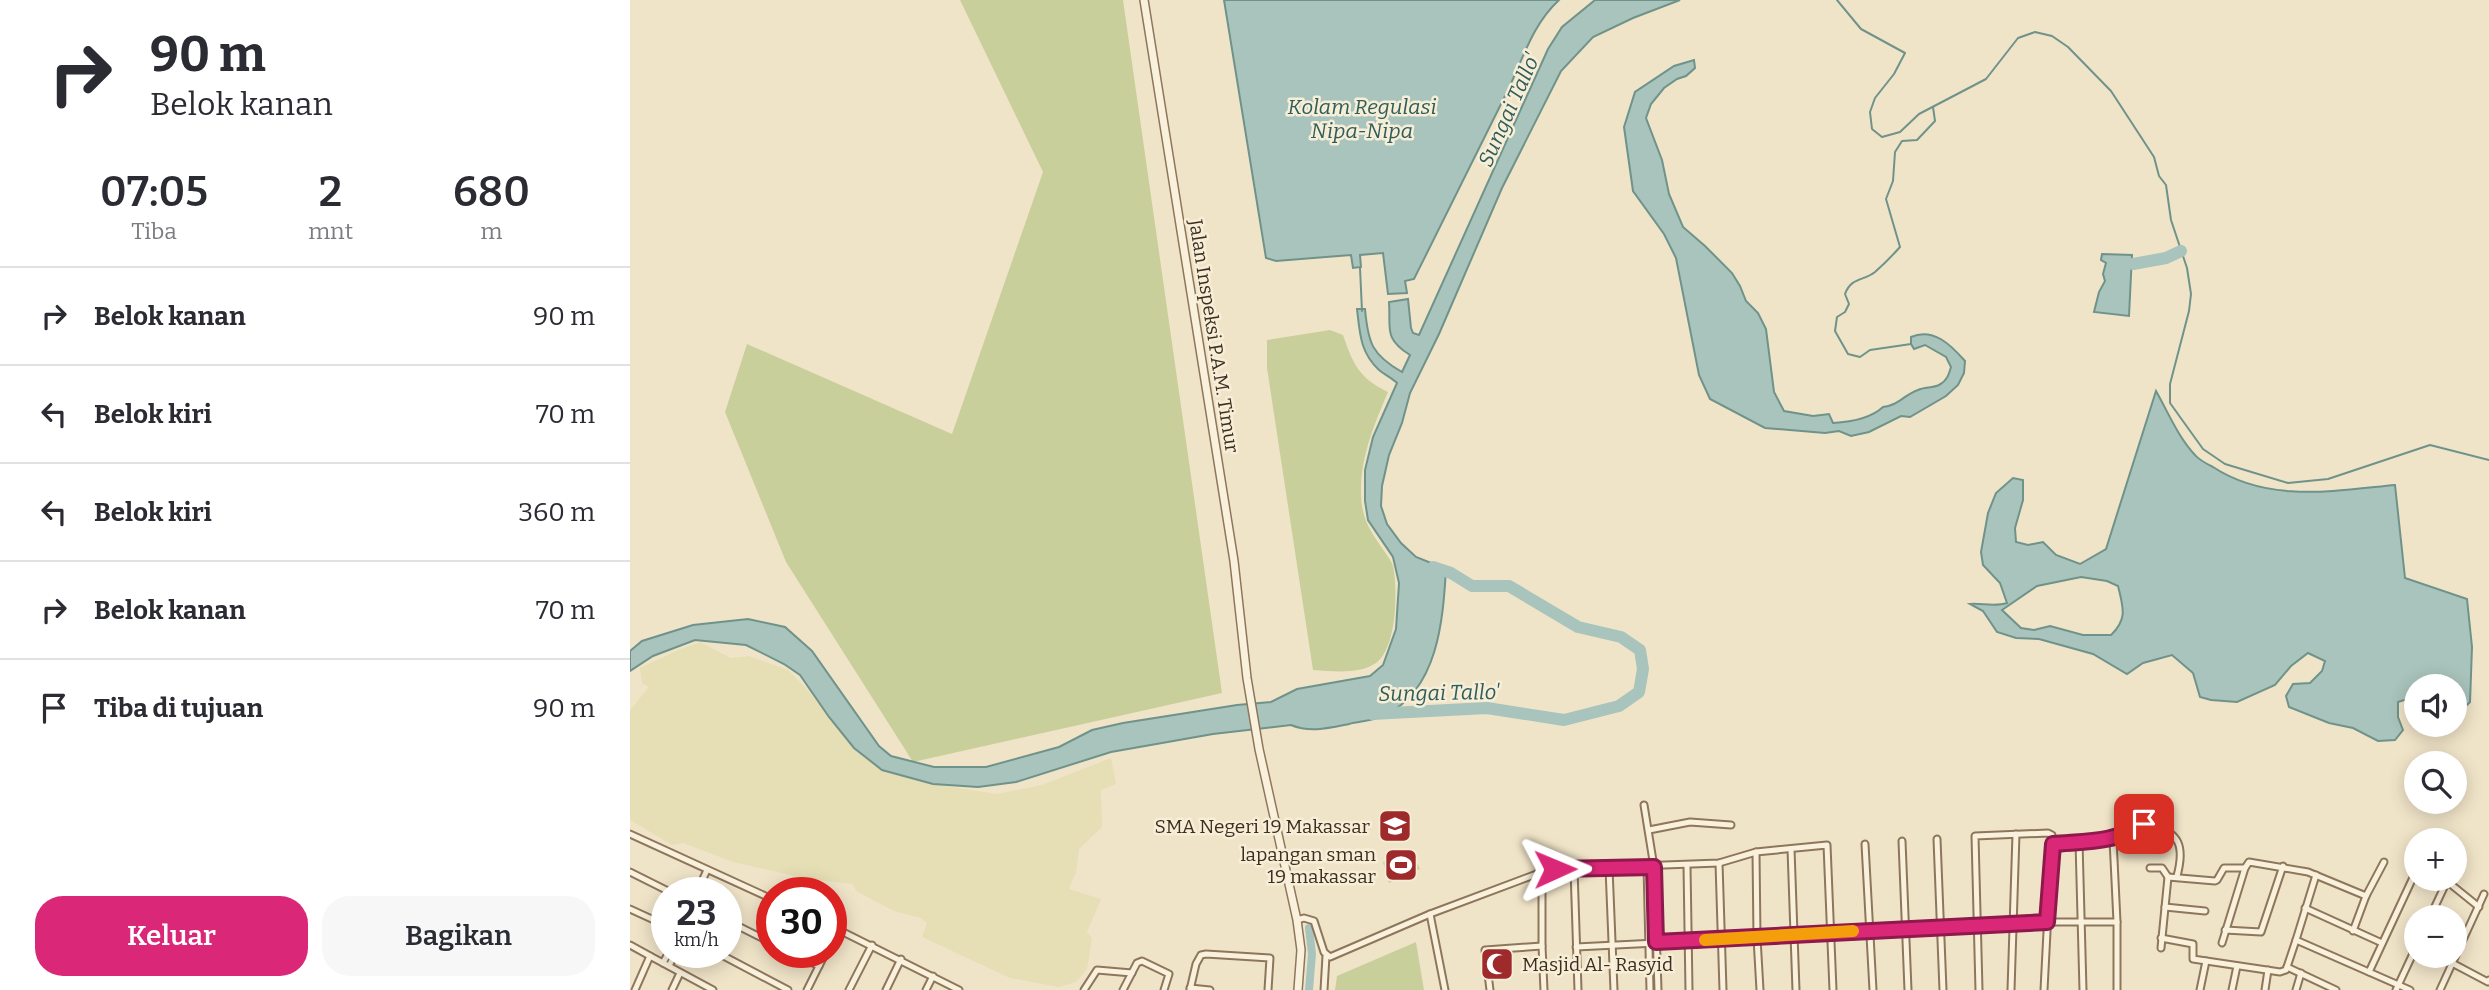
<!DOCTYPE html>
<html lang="id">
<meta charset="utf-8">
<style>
:root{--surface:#fff;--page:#f7f7f7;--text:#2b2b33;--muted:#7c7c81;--line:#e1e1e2;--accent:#db2777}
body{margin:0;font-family:Bitter,serif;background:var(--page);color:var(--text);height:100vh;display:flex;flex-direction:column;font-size:26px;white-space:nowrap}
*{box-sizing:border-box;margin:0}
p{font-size:23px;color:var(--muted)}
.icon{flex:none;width:38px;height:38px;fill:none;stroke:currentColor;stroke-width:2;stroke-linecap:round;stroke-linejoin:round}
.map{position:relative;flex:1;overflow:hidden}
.panel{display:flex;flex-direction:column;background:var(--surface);width:630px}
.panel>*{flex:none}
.banner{background:#fff;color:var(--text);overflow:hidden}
.fabs{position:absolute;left:1774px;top:674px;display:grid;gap:14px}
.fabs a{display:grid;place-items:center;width:63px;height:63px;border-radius:50%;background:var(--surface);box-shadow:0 4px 18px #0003;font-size:35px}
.speed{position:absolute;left:21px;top:877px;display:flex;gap:14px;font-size:35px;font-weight:700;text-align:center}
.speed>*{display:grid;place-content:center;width:91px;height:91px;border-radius:50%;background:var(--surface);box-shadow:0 4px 18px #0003;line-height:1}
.speed small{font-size:18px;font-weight:400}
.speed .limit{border:10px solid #d22;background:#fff;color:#111}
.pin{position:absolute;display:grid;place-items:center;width:60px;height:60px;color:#fff;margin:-30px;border-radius:14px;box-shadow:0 4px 10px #0006}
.me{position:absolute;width:77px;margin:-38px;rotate:89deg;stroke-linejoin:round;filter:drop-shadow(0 0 5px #0008)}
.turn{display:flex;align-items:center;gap:24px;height:147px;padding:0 35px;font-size:32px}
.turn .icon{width:91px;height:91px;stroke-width:2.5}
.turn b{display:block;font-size:49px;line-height:60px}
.eta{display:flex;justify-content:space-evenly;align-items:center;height:119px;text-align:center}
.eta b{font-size:42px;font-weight:600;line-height:49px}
.primary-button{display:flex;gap:14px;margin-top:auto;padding:14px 35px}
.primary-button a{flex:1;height:80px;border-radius:28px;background:var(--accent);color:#fff;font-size:28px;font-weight:600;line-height:80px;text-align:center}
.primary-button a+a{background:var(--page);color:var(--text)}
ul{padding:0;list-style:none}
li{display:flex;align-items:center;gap:21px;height:98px;padding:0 35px;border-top:2px solid var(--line)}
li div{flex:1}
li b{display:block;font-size:26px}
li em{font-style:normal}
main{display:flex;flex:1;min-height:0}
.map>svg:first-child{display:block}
.farmland{fill:#e6deb5}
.green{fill:#c9cf9b}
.water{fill:#a9c4bc;stroke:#6f938a;stroke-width:2;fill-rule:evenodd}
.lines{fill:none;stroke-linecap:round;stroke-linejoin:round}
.stream{stroke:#6f938a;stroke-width:2}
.canal{stroke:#a9c4bc;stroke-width:8}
.river{stroke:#a9c4bc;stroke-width:12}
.minor-casing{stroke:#8d765c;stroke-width:9}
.tertiary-casing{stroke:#8d765c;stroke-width:10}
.minor{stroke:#faf1dc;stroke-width:5}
.tertiary{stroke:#faf1dc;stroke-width:7}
.route-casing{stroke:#8e194d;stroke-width:18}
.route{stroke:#db2777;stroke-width:12}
.slow{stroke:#f59e0b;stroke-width:12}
.labels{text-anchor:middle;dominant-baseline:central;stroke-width:5;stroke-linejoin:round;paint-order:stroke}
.street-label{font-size:19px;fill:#3d2e20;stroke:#f7eed8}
.poi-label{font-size:19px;fill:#3d2e20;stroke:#f7eed8;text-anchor:end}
.water-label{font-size:21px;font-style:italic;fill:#2f5d5a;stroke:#f7eed8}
</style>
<main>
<section class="panel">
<div class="banner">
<div class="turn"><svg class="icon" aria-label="right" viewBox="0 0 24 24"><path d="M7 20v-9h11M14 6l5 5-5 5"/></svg><div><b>90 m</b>Belok kanan</div></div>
</div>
<div class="eta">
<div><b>07:05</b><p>Tiba</p></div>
<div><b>2</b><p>mnt</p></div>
<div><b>680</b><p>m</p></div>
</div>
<ul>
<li><svg class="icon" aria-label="right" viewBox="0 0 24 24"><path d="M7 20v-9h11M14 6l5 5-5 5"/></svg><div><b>Belok kanan</b></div><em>90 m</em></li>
<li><svg class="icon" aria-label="left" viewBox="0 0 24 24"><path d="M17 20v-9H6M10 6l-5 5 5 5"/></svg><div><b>Belok kiri</b></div><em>70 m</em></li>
<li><svg class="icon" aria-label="left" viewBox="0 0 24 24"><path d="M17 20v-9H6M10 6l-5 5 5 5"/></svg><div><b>Belok kiri</b></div><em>360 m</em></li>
<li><svg class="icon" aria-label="right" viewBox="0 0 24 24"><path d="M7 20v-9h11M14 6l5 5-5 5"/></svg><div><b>Belok kanan</b></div><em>70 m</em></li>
<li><svg class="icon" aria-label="arrive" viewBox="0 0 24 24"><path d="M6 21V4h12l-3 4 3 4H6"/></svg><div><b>Tiba di tujuan</b></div><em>90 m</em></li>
</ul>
<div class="primary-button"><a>Keluar</a><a>Bagikan</a></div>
</section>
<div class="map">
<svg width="1859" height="990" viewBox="0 0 1859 990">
<rect width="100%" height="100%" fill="#f0e4c8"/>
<path class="farmland" d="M70,642L101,658L119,656L158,670L178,690L224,748L252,770L303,784L367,794L412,785L481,758L486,784L471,790L472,827L449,849L446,872L439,889L471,899L457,932L462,938L457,969L446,982L429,987L380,978L292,937L297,923L291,918L264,911L226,891L223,884L178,879L103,862L53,843L42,845L0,820V710L19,687L12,683L10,668L46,651Z"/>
<g class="green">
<path d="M330,0H493L592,693L283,762L156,562L95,412L117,344L322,434L413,172Z"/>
<path d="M700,330L713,335C723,364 729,378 758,392C744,425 730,458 731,495C732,518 739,529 752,548C756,554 761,560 763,566C768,589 767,648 746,663C728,675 703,671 683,670L637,368V340Z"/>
<path d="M782,852L790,869L759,883L753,862Z"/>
<path d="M786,942L794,990H705L707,976Z"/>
</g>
<g class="water">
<path d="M594,0H929C902,25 893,59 877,92C846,154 815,217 784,279L775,281L777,293L758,294L753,253L730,255L731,267L723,268L721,255L646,261L636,258Z"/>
<path d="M965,0H1050L1003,18L963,37L931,71L872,188L809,334L780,393L772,423L759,455L752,486L751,506L757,524L771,543L786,557L816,569C813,620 808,690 755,715C745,721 730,721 719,724C699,728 680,733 661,725L583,734L481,752L386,782L348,787L303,784L252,770L224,748L199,717L170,675L154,664L116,645L65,640L23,656L0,671V651L12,641L63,625L118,619L155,627L182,651L249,746L261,756L304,767H356L429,747L462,730L493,723L607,705L641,702L667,689L740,676L753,665L766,629L769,583L763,557L738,520L735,501V470L743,437L767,383C762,378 755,375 749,370C730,352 730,334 727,309H735C738,343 742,355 772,372L780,355C753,338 761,328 759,302L778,299L781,328L783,333L789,335L918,49L932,27Z"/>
<path d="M1064,60L1065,68L1056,76L1047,79L1034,88L1021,104L1016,118L1032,160L1039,194L1053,227L1075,246L1102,273L1110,286L1116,301L1128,313L1136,329L1144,392L1154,411L1183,416L1199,414L1203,423C1221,422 1240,419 1253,407C1267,406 1274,395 1288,390C1294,387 1303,388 1309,385C1317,381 1319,374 1321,367L1316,357L1295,345L1284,349L1281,344V337C1303,327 1321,345 1335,361L1334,373L1328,385L1316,396L1280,417L1271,416L1239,432L1221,436L1209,431L1195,433L1135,428L1080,399L1069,375L1046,258L1034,234L1003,191L994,127L1005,92L1044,66Z"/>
<path d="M1472,254L1502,255L1499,316L1464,312L1469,292L1475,281L1473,274L1476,263L1471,260Z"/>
<path d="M1526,391C1538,412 1548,437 1565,455C1569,460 1577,464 1583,467C1638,503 1703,491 1765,485L1775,578L1837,599L1842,647L1840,702L1829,713L1825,709V686H1787V696L1768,702V717L1773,730L1765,740L1748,741L1723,728L1699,723L1659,707L1656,696L1663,684L1680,683L1692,671L1695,661L1678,653L1661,666L1645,685L1607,702L1581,700L1570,697L1563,673L1542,655L1513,663L1497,674L1463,654L1409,639L1386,638L1367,632L1353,611L1340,604C1352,603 1365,607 1377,603L1370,583L1353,565L1351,552L1358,513L1366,493L1383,478L1393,480V500L1385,528L1386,542L1398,545L1413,542L1426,555L1450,564L1476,549ZM1451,577L1477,581L1488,586C1493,607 1498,619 1481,635H1453L1420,626L1404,630L1391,628L1372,610L1407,586Z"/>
</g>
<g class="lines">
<g class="stream">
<path d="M1207,0L1231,29L1275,53L1264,74L1245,98L1240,112L1242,129L1252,137L1270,132L1289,114L1356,79L1388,38L1405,32L1422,36L1438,47L1481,91L1524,157L1529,176L1536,185L1541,220L1557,268L1561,294L1559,311L1540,384V403L1573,449L1595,464L1658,483L1698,479L1800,445L1859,460"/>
<path d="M730,268L732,311"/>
<path d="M1281,344L1240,350L1230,357L1218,354L1205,331L1207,317L1215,312L1219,304L1215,294C1221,277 1234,281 1245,272C1254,264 1262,256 1270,247L1256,199L1263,181L1265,152L1272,141L1287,140L1305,121L1303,107"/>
</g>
<path class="canal" d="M679,928L682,954L679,990"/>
<g class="river">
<path d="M1503,264L1536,258L1551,251"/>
<path d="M742,714L857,708L934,720L989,706L1009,692L1013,669L1010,650L991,637L948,627L879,586H842L821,573L803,567"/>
</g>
<defs>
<g id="minor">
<path d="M1014,805L1024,867L1028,990"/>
<path d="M1019,830L1060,822L1101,825"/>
<path d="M0,834L142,899"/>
<path d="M1307,839L1313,990"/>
<path d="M1483,839L1487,922"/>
<path d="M1272,841L1278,990"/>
<path d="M1449,842L1453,990"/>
<path d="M1235,844L1243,990"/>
<path d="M1422,844L1483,839L1499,834L1519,822C1550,833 1555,846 1547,876"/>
<path d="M1161,849L1164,934L1382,922H1487V990"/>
<path d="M1126,852L1197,845L1203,990"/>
<path d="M1089,863L1093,990"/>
<path d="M1057,866L1059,990"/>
<path d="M1017,867L1020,990"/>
<path d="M979,868L984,990"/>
<path d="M1520,868H1532L1538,877"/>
<path d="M944,869L948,990"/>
<path d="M0,872L40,892"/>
<path d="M912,872V946L914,990"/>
<path d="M1813,878L1849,907"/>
<path d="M67,892L77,870"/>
<path d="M1535,907L1575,911"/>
<path d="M1675,908L1752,943"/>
<path d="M0,909L37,926"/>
<path d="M800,914L815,990"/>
<path d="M1800,917L1817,881"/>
<path d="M96,920L142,943"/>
<path d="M667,920L674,918L684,921L694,952L700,957L800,914L912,872L925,869L1089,863L1126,852L1127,938L946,947"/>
<path d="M201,926L329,990"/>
<path d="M1595,930L1631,932L1653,866"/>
<path d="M1723,931L1736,896L1754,862"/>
<path d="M1531,938L1563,944V959L1650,972L1656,970L1666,940L1780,990"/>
<path d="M201,940L207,929"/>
<path d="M1666,940L1686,875"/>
<path d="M1592,943L1615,868L1619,862L1678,872L1736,896"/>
<path d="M0,945L20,956"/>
<path d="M1531,948L1538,877L1585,881L1587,880L1594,868H1615"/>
<path d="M86,952L158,990"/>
<path d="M160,952L189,966"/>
<path d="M33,963L39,952"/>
<path d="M1822,963L1858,982L1859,980"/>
<path d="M39,966L46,952"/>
<path d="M1657,967L1706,990"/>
<path d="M1739,972L1787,869"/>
<path d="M560,988L580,990"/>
<path d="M5,990L20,956L83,990"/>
<path d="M42,990L50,973"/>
<path d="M177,990L196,952"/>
<path d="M219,990L242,945"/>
<path d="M256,990L271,959"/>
<path d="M296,990L303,976"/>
<path d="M454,990L467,970L502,973"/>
<path d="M493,990L507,963L512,961L539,974L534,990"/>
<path d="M560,990L566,964L571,955L576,954L640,958L638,990"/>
<path d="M694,990L696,956"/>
<path d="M860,990L855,950L912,946"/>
<path d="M1130,990L1127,938L1164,934L1166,990"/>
<path d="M1349,990L1345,836L1418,833L1422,835L1414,990"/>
<path d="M1381,990L1386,834"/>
<path d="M1570,990L1576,961"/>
<path d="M1602,990L1607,966"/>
<path d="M1635,990L1638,970"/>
<path d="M1666,990L1671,973"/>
<path d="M1766,990L1787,945"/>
<path d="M1810,990L1854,894"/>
</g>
<path id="tertiary" d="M514,0L604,561L617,678L629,749L667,920L671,950L668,990"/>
</defs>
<use href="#minor" class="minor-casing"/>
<use href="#tertiary" class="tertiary-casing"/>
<use href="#minor" class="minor"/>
<use href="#tertiary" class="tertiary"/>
</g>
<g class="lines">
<defs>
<path id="route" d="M925,869L1024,867L1026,942L1417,922L1423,844C1455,841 1486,843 1514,824"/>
</defs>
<use href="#route" class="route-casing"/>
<use href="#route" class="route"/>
<path class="slow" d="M1075,940L1223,931"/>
</g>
<defs>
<symbol id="school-square" viewBox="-11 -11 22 22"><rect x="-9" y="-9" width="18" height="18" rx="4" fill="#9e2a2b" stroke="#f7eed8"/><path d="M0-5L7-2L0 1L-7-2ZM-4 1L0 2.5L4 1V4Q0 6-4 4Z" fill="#fff"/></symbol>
<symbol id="stadium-square" viewBox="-11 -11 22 22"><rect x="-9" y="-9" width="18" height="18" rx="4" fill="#9e2a2b" stroke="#f7eed8"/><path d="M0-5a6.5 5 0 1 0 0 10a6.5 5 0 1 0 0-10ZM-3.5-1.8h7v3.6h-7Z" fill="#fff"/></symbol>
<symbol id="mosque-square" viewBox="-11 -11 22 22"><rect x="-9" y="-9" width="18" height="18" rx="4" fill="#9e2a2b" stroke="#f7eed8"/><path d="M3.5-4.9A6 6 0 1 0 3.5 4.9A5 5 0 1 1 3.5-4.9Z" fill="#fff"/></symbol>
</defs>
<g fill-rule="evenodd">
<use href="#school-square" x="746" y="807" width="38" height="38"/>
<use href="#stadium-square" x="752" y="846" width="38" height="38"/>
<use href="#mosque-square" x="848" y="945" width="38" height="38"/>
</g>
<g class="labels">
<g class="street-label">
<text transform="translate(584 336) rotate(81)">Jalan Inspeksi P.A.M. Timur</text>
</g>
<g class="poi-label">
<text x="740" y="826">SMA Negeri 19 Makassar</text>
<text x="746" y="854">lapangan sman<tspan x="746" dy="22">19 makassar</tspan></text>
<text x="892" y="964" text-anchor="start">Masjid Al- Rasyid</text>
</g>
<g class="water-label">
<text x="732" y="107">Kolam Regulasi<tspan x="732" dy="24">Nipa-Nipa</tspan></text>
<text transform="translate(879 110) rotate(-66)">Sungai Tallo'</text>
<text transform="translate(809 693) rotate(-1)">Sungai Tallo'</text>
</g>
</g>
</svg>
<div class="fabs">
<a><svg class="icon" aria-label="sound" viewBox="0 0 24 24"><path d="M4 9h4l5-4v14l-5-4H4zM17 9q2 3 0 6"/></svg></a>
<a><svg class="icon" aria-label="search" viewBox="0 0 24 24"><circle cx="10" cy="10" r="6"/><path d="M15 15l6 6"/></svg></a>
<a>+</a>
<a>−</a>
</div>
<div class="speed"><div>23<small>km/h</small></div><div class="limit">30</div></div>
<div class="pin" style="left:1514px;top:824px;background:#d93025"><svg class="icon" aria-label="arrive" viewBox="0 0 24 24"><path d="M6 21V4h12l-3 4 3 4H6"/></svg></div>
<svg class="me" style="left:925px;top:869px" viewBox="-20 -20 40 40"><path d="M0-17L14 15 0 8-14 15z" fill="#db2777" stroke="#fff" stroke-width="4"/></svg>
</div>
</main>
